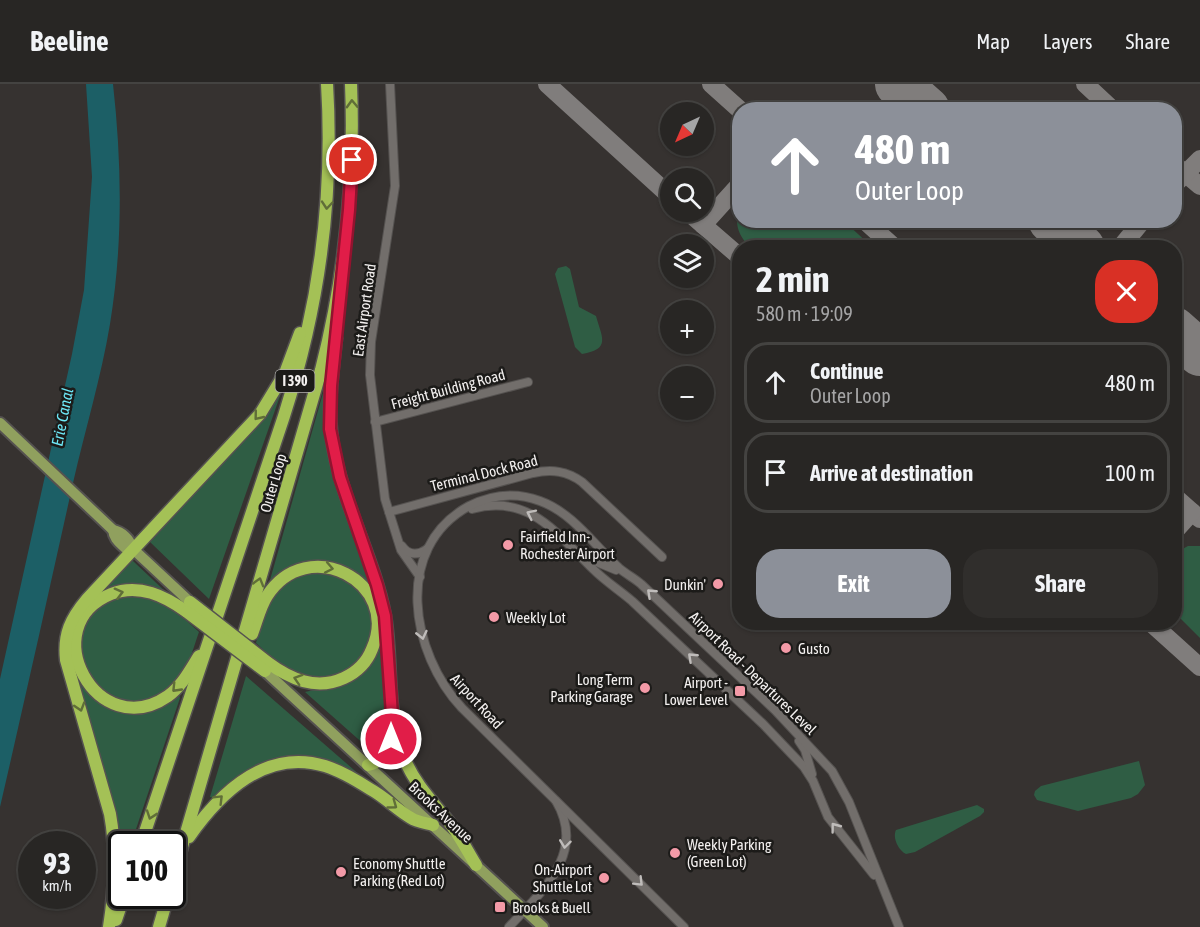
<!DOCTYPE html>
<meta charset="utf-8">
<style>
:root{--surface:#282624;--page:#302e2c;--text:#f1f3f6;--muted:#a5a5a6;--line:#444341;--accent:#8c9099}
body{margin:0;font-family:"Asap Condensed",sans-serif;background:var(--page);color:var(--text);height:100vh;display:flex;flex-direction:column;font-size:22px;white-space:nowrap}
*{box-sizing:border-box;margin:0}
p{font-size:20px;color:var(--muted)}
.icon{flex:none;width:33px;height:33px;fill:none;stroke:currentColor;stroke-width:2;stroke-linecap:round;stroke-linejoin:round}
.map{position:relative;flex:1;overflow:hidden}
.side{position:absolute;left:732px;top:156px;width:450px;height:390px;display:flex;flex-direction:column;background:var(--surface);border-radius:24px;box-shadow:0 2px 4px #0004,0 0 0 2px var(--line)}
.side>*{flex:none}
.hud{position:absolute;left:732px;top:18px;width:450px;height:126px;border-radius:24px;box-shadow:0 2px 4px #0004,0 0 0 2px var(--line);background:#8c9099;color:#fff;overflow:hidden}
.needle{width:39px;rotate:224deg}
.controls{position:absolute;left:660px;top:18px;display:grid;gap:12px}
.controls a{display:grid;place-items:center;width:54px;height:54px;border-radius:50%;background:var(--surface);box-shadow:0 2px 4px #0004,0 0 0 2px var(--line);font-size:30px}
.speed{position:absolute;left:18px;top:747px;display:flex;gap:12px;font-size:30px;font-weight:700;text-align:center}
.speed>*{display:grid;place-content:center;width:78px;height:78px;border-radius:50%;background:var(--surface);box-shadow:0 2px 4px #0004,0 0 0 2px var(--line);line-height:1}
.speed small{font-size:15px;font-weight:400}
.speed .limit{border:3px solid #111;border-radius:9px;background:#fff;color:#111}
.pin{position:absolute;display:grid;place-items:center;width:51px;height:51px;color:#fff;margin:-26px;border:3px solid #fff;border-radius:50%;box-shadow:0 2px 6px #0007}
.me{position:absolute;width:66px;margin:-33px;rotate:0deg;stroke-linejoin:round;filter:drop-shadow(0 0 4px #0008)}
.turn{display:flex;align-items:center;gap:21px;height:126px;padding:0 24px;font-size:27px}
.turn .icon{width:78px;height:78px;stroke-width:2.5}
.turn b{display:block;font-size:42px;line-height:51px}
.round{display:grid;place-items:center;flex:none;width:63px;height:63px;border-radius:24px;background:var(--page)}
.summary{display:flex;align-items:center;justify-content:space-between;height:102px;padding:0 24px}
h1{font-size:36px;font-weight:700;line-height:45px}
.button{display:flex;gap:12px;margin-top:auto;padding:12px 24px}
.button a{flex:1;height:69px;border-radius:24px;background:var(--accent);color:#fff;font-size:24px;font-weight:700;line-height:69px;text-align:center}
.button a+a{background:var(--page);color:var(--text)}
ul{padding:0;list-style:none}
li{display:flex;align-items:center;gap:18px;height:81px;margin:0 12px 9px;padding:0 12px;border:3px solid var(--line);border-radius:24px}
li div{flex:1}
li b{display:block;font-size:22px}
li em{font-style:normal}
header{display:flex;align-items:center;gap:36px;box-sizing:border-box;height:84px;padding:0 30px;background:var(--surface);border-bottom:2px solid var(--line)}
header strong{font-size:28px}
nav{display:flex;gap:33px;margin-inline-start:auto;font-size:21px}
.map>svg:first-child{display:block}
.green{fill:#2f5d44}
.water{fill:#1c5f66}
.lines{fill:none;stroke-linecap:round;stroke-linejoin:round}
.taxiway{stroke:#807d7c;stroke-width:18}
.runway{stroke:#807d7c;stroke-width:46}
.minor-casing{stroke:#555250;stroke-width:10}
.major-casing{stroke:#555250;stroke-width:14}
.highway-casing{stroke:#555250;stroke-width:15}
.minor{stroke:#726e6b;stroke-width:8}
.major{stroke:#90a05e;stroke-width:10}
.highway{stroke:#a4c156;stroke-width:12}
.highway-bridge-casing{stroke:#555250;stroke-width:15;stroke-linecap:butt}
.highway-bridge{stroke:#a4c156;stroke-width:12}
.oneway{stroke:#606e38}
.oneway2{stroke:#bfbcba}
.route-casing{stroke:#92132f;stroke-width:15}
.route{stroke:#e11d48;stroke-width:10}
.poi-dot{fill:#f39aa7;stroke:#1c1b19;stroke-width:2}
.labels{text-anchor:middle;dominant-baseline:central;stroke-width:5;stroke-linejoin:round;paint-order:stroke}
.shield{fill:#1c1b19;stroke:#b2b0af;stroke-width:1.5}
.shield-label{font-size:14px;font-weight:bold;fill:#f3f0ef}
.street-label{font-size:15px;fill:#f3f0ef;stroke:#1c1b19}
.poi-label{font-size:15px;fill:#f3f0ef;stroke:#1c1b19;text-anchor:start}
.water-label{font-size:16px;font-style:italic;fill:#6ee9f8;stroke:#1c1b19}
</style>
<header>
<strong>Beeline</strong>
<nav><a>Map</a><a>Layers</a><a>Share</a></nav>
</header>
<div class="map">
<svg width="1200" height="843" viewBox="0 0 1200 843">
<rect width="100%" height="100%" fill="#363230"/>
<g class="green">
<path d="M739,123L740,136L844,137L872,163H750C738,152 734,139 739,123Z"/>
<path d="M566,182L570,185L579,223L596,232C602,254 611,265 582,270L575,263L555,190L558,184Z"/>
<path d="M325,302L326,343L376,507L373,508L352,488L330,479L275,499L270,496Z"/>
<path d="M277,311L280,312L209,515L150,458L263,335Z"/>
<path d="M1188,462H1200V554L1175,529V469Z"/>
<path d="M130,476L133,477L168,510H105L102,505Z"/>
<path d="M327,487C336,492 348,495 356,501C359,504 362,509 364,513C395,558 339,616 292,589C278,581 267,569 256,559C262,535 271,499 299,490C307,488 318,488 327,487Z"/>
<path d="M135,511C161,515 181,531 199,548C192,568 185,596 167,609C157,615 147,617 136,617C78,617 59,542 112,515C118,512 128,512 135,511Z"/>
<path d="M380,554L384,555L387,657L378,670H375L305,608L339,600Z"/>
<path d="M246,592L369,699L311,678L230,699L213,714L210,713Z"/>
<path d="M83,601C88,608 96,613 104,618C134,636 151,627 179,610L180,614L131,760H122L121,788L119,797L79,603Z"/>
<path d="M1139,677L1145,701L1138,710L1131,714L1078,727L1037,716L1034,711L1035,707L1041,702Z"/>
<path d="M977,721L984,725V728L980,732L915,768L906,770C899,767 892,754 896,746Z"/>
</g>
<path class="water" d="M86,0H113C122,80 123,161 110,240C101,294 85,346 73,399C49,507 25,615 0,723V595L72,270L84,206L92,93Z"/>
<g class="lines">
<g class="taxiway">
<path d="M547,0L670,112"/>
<path d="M711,0L740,26"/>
<path d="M1085,0L1113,26"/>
<path d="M1174,80L1200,102"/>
<path d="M1174,101L1200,75"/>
<path d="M688,128L740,173"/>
<path d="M864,136L895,164"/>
<path d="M703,141L740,100"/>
<path d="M1120,164L1143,136"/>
<path d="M1174,412L1200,435"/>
<path d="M1174,448L1192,428"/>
<path d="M1150,538L1200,583"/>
</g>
<g class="runway">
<path d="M898,0L927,26"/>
<path d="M1051,136L1082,164"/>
<path d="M1174,246L1200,269"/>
</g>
<defs>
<g id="minor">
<path d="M390,0L395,102L371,258L370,291L385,415L401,466L420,493"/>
<path d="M375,338L528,298"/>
<path d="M472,425C529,409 557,450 593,485C605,497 619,506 632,517L763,640L804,683L813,697L828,733L874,791"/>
<path d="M389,428L533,389C552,385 567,387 582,398L662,473"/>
<path d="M402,462C409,472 419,471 427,465"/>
<path d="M587,474L616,486"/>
<path d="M799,657L805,666L812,690"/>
<path d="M509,843C542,807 587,769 556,717"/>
<path d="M684,843L462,624C411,570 392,464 469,422C491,411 516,408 540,417C573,429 594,461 619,484C626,490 634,494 641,500L775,626L832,687L849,718L899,843"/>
</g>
<g id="major">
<path d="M0,339L113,446C122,448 130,455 132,464L190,518"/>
<path d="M113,446C114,455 119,458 125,464H132"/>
<path d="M265,587L543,843"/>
</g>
<g id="highway">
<path d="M336,254C332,292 326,329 334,367C345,424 374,475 385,532C393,580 385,630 405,676C416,702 435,720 452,742C461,754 468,768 476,781"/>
<path d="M187,528C165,512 139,499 111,510C33,542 97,661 168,612C182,602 190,586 199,572"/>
<path d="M252,550C257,537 260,523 267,512C307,449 402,498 372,565C367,578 357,588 344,594C316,607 290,595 267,578"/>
<path d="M368,681C385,677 391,662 392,646"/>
<path d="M189,753C220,709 265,664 325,682C341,687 356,696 370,705C385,713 397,726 411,734C417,738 426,739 433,741"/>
<path d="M141,760L284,332C319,224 334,113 327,0"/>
<path d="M172,797L321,286C345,192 355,97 351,0"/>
<path d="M116,836L124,812"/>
<path d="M109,843C115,805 117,769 110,730L66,576C63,550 71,534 87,515L260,330L285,289L300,249"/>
<path d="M159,843L168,812"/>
</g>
</defs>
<use href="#minor" class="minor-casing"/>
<use href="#major" class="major-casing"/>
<use href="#highway" class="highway-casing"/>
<use href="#minor" class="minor"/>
<use href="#major" class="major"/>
<use href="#highway" class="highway"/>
<defs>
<g id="highway-bridge">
<path d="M190,518L267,578"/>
<path d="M187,528L265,587"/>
</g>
</defs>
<use href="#highway-bridge" class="highway-bridge-casing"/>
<use href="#highway-bridge" class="highway-bridge"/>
</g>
<defs><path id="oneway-chevron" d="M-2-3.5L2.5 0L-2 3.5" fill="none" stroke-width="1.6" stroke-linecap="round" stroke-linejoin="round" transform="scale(1.5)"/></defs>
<g class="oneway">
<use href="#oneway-chevron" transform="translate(352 20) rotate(-92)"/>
<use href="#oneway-chevron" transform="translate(327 121) rotate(95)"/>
<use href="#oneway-chevron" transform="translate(258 332) rotate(129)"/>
<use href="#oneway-chevron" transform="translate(329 484) rotate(11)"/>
<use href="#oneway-chevron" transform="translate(259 498) rotate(-74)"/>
<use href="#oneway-chevron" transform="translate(119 509) rotate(-15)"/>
<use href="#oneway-chevron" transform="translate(298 595) rotate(-162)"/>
<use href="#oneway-chevron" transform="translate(176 604) rotate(134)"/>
<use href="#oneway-chevron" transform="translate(80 623) rotate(73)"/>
<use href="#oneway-chevron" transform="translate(219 715) rotate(-45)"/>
<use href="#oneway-chevron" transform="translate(393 721) rotate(36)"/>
<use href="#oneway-chevron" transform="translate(151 731) rotate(109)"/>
</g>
<g class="oneway2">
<use href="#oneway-chevron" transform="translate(531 430) rotate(-154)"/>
<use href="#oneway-chevron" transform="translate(651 509) rotate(-137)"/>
<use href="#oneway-chevron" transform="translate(422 551) rotate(77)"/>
<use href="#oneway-chevron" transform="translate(692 573) rotate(-137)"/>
<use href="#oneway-chevron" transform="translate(835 743) rotate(-127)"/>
<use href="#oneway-chevron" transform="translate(565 760) rotate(97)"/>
<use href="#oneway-chevron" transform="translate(639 798) rotate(45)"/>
</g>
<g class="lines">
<defs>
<path id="route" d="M352,76L349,126L331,302L330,345L340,393L377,501L385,532L392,631L391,655"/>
</defs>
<use href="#route" class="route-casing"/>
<use href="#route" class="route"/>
</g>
<g class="poi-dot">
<circle cx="508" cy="461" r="6"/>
<circle cx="718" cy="500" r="6"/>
<circle cx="494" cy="533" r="6"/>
<circle cx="786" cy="564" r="6"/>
<circle cx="645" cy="604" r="6"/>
<rect x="734" y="601" width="12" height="12" rx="3"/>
<circle cx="675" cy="769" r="6"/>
<circle cx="341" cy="788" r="6"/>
<circle cx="604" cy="794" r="6"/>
<rect x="494" y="817" width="12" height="12" rx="3"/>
</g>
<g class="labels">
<rect class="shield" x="275.5" y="286" width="39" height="22" rx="4.5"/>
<g class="shield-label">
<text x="295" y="297">I 390</text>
</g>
<g class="street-label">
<text transform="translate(364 226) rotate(-82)">East Airport Road</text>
<text transform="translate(448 305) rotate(-15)">Freight Building Road</text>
<text transform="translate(484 389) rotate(-14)">Terminal Dock Road</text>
<text transform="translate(273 399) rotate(-74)">Outer Loop</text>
<text transform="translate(753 589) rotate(44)">Airport Road - Departures Level</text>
<text transform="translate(477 617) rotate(47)">Airport Road</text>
<text transform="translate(441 728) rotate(43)">Brooks Avenue</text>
</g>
<g class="poi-label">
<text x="520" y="452">Fairfield Inn-<tspan x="520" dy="17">Rochester Airport</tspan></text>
<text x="706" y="500" text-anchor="end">Dunkin'</text>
<text x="506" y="533">Weekly Lot</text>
<text x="798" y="564">Gusto</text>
<text x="633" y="595" text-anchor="end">Long Term<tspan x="633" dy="17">Parking Garage</tspan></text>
<text x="728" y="598" text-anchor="end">Airport -<tspan x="728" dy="17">Lower Level</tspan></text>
<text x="687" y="760">Weekly Parking<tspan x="687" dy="17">(Green Lot)</tspan></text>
<text x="353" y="779">Economy Shuttle<tspan x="353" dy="17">Parking (Red Lot)</tspan></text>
<text x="592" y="785" text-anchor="end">On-Airport<tspan x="592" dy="17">Shuttle Lot</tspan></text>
<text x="512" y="823">Brooks &amp; Buell</text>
</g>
<g class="water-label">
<text transform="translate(62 333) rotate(-79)">Erie Canal</text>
</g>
</g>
</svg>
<div class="controls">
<a><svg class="needle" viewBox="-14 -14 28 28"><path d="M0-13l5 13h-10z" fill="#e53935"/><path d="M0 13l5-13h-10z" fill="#a5a5a6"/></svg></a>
<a><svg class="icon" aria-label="search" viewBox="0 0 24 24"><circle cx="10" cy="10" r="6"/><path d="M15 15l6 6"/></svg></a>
<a><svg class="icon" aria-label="layers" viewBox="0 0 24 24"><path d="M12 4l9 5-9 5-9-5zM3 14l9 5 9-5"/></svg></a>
<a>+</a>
<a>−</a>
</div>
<div class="speed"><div>93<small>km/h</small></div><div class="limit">100</div></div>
<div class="pin" style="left:352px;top:76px;background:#d93025"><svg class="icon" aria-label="arrive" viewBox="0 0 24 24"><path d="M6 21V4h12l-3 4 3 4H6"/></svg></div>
<svg class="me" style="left:391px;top:655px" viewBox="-20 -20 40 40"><circle r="17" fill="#e11d48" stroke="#fff" stroke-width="3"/><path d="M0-11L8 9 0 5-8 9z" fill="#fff"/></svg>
<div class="hud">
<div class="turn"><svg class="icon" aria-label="ahead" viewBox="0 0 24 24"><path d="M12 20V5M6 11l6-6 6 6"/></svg><div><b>480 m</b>Outer Loop</div></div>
</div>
<section class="side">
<div class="summary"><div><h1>2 min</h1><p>580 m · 19:09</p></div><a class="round" style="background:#d93025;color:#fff"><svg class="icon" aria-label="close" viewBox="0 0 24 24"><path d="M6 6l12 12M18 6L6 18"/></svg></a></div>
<ul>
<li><svg class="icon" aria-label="ahead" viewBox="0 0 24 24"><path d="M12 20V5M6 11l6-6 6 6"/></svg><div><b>Continue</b><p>Outer Loop</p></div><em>480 m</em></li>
<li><svg class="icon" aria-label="arrive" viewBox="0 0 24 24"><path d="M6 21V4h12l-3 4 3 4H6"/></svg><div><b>Arrive at destination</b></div><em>100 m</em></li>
</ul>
<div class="button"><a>Exit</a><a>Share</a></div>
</section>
</div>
